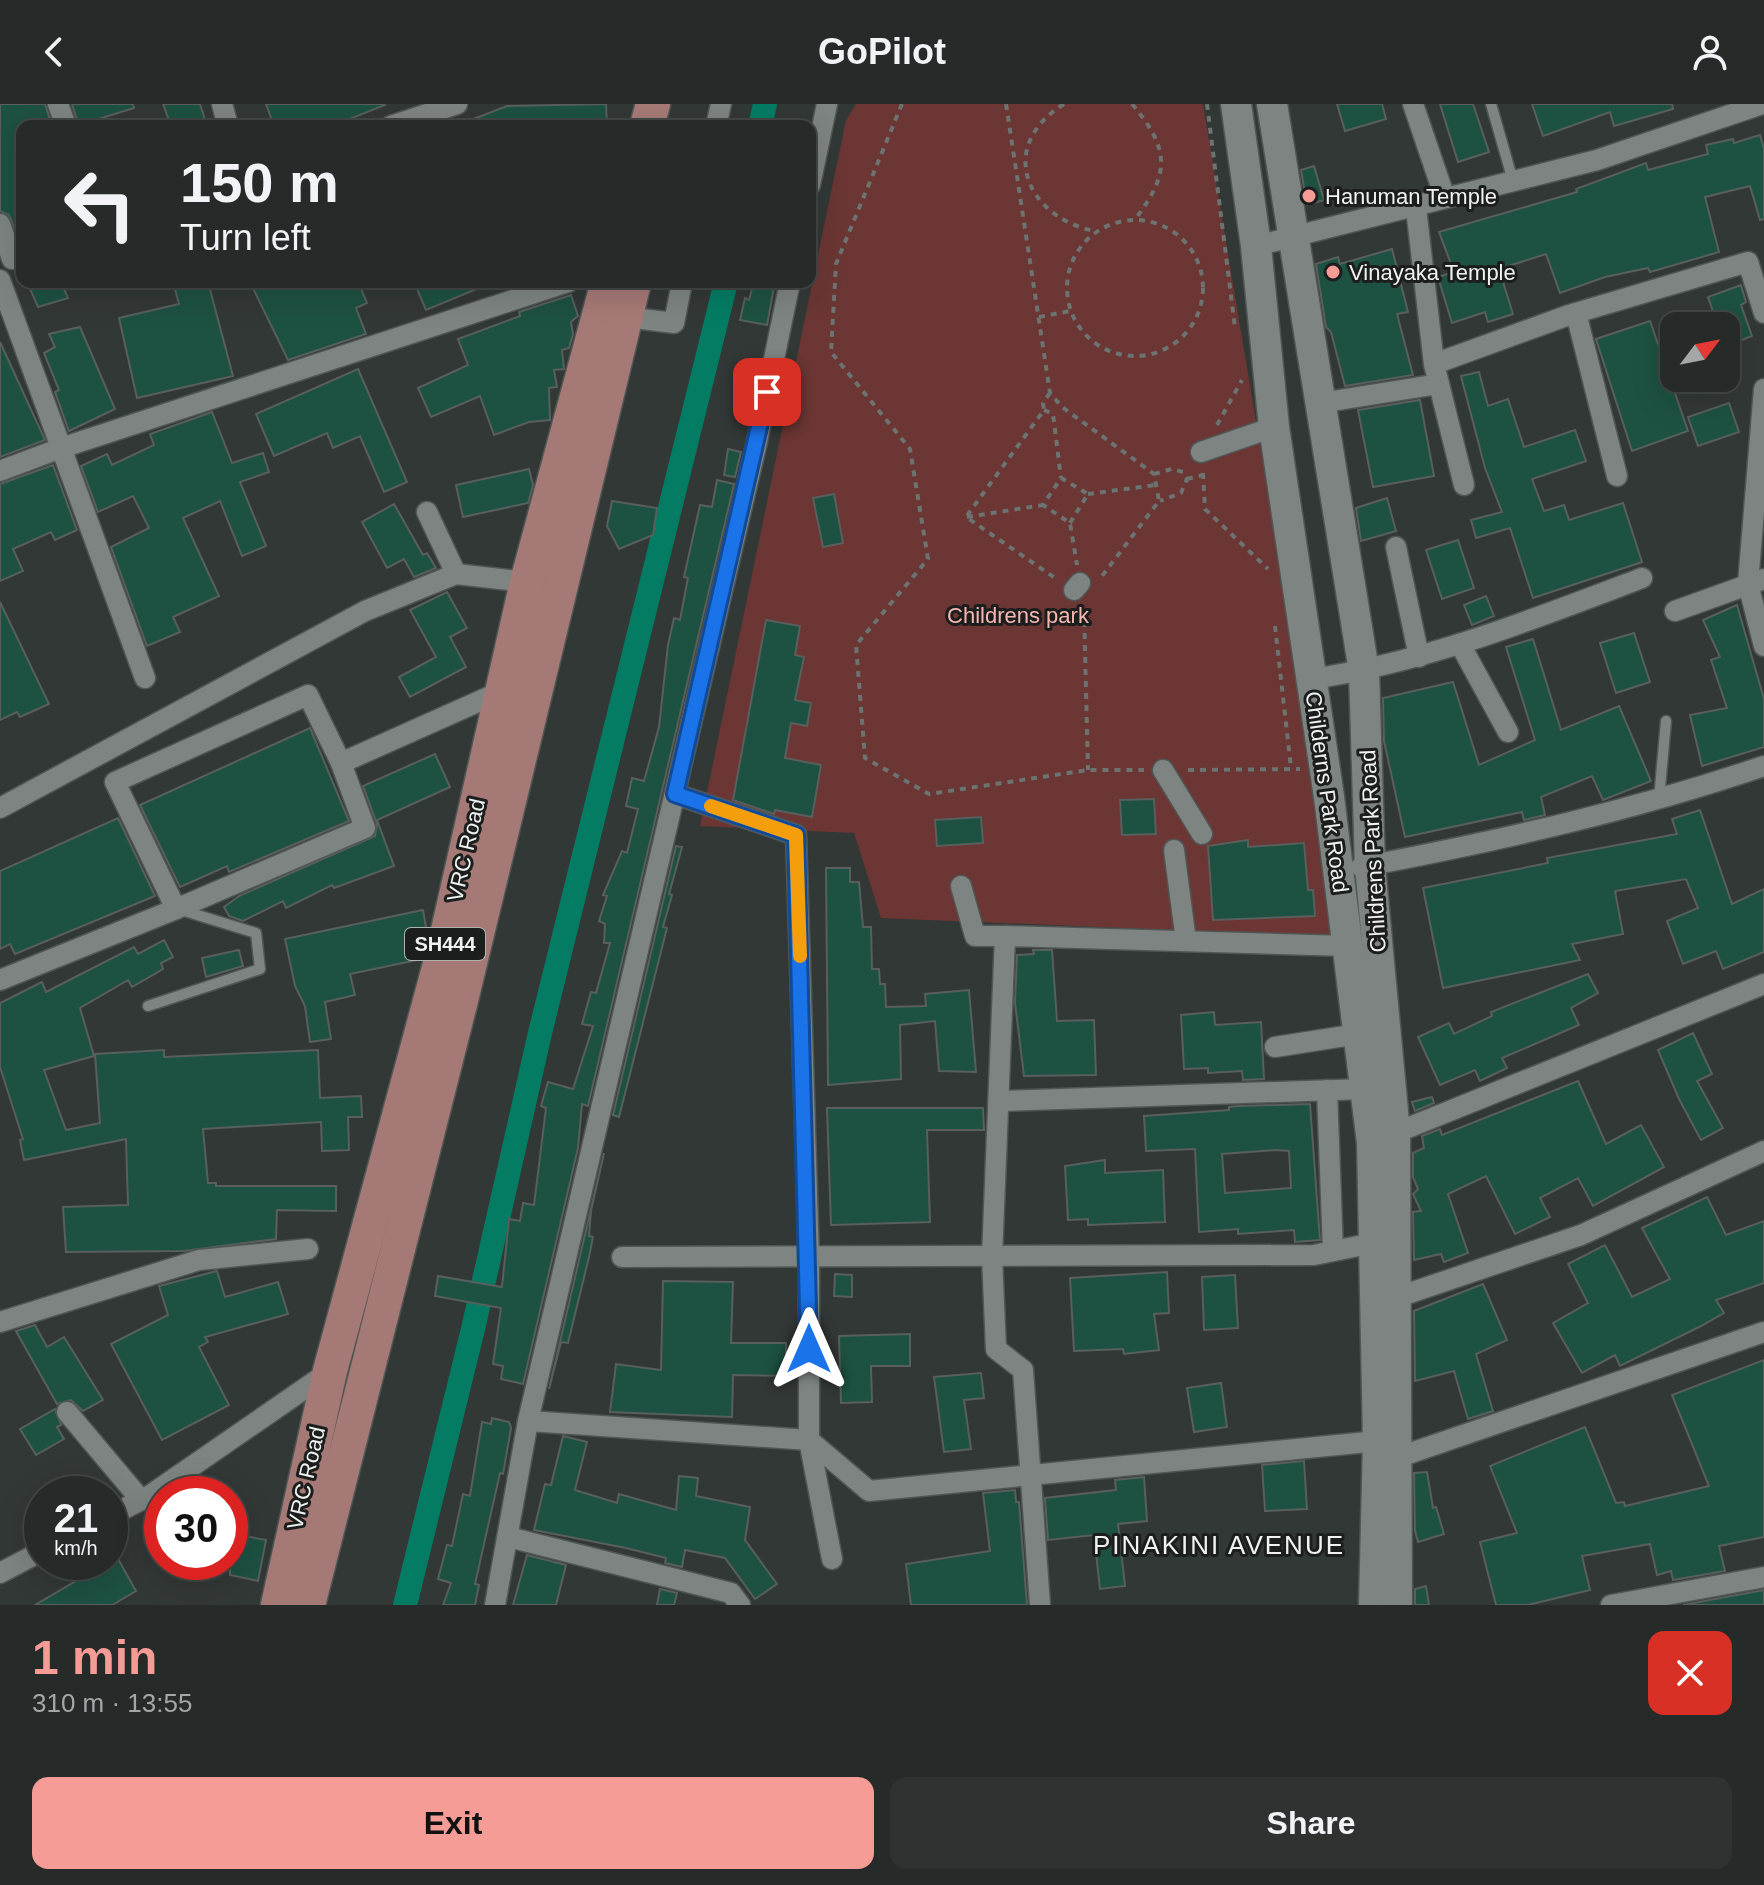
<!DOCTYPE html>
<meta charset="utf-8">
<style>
:root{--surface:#262a28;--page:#2e3230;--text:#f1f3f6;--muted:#a4a7a8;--line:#424645;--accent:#f59c96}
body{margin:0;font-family:Arial,sans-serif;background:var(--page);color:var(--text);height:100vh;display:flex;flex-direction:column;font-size:30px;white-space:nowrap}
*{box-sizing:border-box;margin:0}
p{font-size:26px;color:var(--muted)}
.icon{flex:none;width:44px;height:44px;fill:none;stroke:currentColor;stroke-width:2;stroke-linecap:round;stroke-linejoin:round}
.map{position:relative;height:1501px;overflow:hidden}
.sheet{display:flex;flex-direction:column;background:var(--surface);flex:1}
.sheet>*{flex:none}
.guide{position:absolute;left:16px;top:16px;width:800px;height:168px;border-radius:16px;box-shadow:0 8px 32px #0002,0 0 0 2px var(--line);background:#262a28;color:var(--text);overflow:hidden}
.needle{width:52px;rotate:58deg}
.tools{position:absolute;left:1660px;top:208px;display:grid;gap:16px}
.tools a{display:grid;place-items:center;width:80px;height:80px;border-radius:16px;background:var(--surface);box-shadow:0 8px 32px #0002,0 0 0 2px var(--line);font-size:40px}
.speed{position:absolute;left:24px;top:1372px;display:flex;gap:16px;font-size:40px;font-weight:700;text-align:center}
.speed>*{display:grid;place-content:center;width:104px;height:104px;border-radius:50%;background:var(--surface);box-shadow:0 8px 32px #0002,0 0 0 2px var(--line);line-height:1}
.speed small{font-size:20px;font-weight:400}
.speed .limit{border:12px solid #d22;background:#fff;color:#111}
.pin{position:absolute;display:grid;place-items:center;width:68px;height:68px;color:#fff;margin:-34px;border-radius:16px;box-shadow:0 4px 12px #0006}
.me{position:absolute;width:88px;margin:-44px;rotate:0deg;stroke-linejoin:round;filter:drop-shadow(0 0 6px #0008)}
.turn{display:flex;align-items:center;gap:28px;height:168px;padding:0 32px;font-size:36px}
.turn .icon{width:104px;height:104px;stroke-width:2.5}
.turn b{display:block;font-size:56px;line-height:68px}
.round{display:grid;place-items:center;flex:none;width:84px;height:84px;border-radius:16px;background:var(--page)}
.head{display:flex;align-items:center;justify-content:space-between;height:136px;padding:0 32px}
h1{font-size:48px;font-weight:700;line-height:60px;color:var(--accent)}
.primary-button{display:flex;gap:16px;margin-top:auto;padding:16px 32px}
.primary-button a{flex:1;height:92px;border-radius:16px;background:var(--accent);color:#111;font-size:32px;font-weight:700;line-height:92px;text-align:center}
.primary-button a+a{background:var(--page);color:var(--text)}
header{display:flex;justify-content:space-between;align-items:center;height:104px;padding:0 32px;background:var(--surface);font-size:36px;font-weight:700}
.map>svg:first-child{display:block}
.green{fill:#6b3633}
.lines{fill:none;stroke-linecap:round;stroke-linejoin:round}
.canal{stroke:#037c63;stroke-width:24}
.building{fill:#1d5142;stroke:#585f5c;stroke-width:2;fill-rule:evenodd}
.lane-casing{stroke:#505654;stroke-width:13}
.street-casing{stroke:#505654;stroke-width:23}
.secondary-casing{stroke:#505654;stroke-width:33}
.primary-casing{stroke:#505654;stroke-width:37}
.path{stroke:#6d7371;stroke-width:4;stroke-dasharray:6 6;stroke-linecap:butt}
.lane{stroke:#7d8481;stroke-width:10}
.street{stroke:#7d8481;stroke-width:20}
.secondary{stroke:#7d8481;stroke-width:30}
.primary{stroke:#a57976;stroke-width:34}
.route-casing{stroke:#114b97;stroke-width:20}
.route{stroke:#1a73e8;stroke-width:14}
.slow{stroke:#f59e0b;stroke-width:14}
.poi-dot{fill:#f59c96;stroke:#1c1e1d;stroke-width:3}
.labels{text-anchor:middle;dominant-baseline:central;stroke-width:6;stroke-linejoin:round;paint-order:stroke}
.shield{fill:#1c1e1d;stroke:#afb2b1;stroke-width:2}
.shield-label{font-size:20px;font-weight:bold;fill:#eef2f1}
.poi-label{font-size:22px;fill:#eef2f1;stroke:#1c1e1d;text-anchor:start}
.park-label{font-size:22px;fill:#f8b6b1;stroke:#1c1e1d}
.street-label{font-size:22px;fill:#eef2f1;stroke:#1c1e1d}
.quarter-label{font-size:26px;letter-spacing:2px;fill:#eef2f1;stroke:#1c1e1d}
</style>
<header><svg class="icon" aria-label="back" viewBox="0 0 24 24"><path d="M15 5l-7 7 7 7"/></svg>GoPilot<svg class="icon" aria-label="person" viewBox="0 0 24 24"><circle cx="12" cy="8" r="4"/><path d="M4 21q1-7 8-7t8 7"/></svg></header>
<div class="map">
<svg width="1764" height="1501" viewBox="0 0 1764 1501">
<rect width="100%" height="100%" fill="#323836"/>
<path class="green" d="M856,0H1203L1342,833L881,814L854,729L700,722L846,16Z"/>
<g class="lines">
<g class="canal">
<path d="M760,22L765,0"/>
<path d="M405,1501L473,1225L540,929L726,178"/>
</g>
</g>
<g class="building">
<path d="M0,0H45L52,22H22V129L17,130L9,111L0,107Z"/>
<path d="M72,0H133L134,4L92,17L93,22H79Z"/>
<path d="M163,0H200L207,22H171Z"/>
<path d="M266,0H384L385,1L332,22H274Z"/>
<path d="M606,0L607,22L458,21L507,2Z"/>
<path d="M1337,0H1382L1386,15L1345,27Z"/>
<path d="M1440,0H1473L1489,48L1458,58Z"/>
<path d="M1532,0H1672L1673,5L1614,22L1610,8L1543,32Z"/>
<path d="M1760,31L1764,45V115L1760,116L1750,82L1705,93L1719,148L1650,168L1648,164L1605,173L1560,189L1546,150L1499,165L1513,210L1488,218L1485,208L1452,219L1438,173L1454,168L1439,128L1577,88L1576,85L1646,59L1648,66L1708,50L1706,41L1733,35L1734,39Z"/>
<path d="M1314,62L1324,96L1307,101L1301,66Z"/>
<path d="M1392,145L1408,208L1397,210L1413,271L1345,282L1331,228L1326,223L1316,160L1338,153L1340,160Z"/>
<path d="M27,178H61L68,194L38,203Z"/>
<path d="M173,178H208L233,272L137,294L119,214L179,200Z"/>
<path d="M250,178H358L367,199L356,204L366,230L288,256Z"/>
<path d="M414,178H491V179L426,206Z"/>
<path d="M754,178H775L767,221L740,216L745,194L749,196Z"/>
<path d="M1741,181L1746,198L1741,201L1752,232L1726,242V222H1718L1708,193Z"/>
<path d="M571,191L578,212L571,218L573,230L569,244L562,246L564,265L554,266L557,283L549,284L550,316L529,318L494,331L480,292L431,313L418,284L468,261L458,235L520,212L519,208Z"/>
<path d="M1650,217L1688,327L1632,347L1596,235Z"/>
<path d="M80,223L115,305L69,327L55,288L59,286L44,249L55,243L49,230Z"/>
<path d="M0,238L45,336L0,353Z"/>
<path d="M742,263L758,267L753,291L736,287Z"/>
<path d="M358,265L407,378L384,388L360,332L333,344L327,329L274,352L256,310Z"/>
<path d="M1479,268L1488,302L1508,295L1524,343L1575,326L1586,357L1532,375L1544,407L1564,401L1569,416L1623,399L1642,458L1533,494L1510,424L1476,434L1471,416L1502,408L1485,364L1461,272Z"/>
<path d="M1420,296L1434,372L1373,383L1358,306Z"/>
<path d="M1729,299L1739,328L1698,342L1688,313Z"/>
<path d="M212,308L232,359L263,349L269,368L240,378L266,442L242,452L220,397L183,414L219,492L173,513L180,528L147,542L111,443L149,424L133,392L98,408L81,362L107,350L112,361L154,341L150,330Z"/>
<path d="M728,345L741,348L735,373L724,371Z"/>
<path d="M53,361L77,426L55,436L51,428L13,445L23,467L0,477V380Z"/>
<path d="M529,365L533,381L528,399L463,413L456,381Z"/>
<path d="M717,376L734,380L588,1002L582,1000L578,1044L523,1280L501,1275L503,1262L493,1260L501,1204L435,1192L438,1172L502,1183L509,1115L520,1117L523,1099L534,1101L546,1004L541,1002L548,978L573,985L593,922L582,920L591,888L596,889L610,839H604L605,820L599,817L607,792L603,791L622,747L627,749L638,705L626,702L632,674L644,677L659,623L668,541L674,514L680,516L688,474L684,473L700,401L712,403Z"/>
<path d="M834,390L843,439L823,443L813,394Z"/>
<path d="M1387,394L1396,427L1361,437L1356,404Z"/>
<path d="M612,397L657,404L653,431L619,445L607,422Z"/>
<path d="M394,400L423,451L427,449L436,464L414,473L404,455L387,464L362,418Z"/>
<path d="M1458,436L1474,484L1442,495L1426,446Z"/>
<path d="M447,488L467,524L450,533L466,563L410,593L399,573L436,553L410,506Z"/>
<path d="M1486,492L1494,512L1472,521L1464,501Z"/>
<path d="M0,498L49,600L20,613L17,608L0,616Z"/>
<path d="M1737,501L1764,595V643L1702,662L1690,611L1727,604L1711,556L1720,553L1703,516Z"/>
<path d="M766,516L800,522L795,551L804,553L795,596L811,599L807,622L791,619L785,654L821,661L812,713L775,706L774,710L733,696Z"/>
<path d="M1634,529L1650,578L1616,589L1600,539Z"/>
<path d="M1533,535L1561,626L1619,602L1651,677L1603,696L1592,672L1541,693L1545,711L1524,716L1522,708L1405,733L1384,637L1383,594L1453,578L1479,661L1535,636L1506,543Z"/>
<path d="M310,624L349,717L229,768L227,762L180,783L140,701Z"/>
<path d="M435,650L450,683L377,716L394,762L334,784L332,781L286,804L283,797L243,817L229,812L224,803L239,792L375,732L377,720L363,682Z"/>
<path d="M1154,695L1156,730L1122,731L1120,696Z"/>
<path d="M1700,706L1732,800L1764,785V848L1723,865L1716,847L1683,860L1667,817L1698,804L1686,775L1615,787L1623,830L1572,840L1580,856L1443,884L1423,784L1548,759L1547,754L1677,730L1672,715Z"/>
<path d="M981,713L983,739L937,742L935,716Z"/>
<path d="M118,714L155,792L15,850L10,840L0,845V767Z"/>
<path d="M1248,736V743L1304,739L1308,786H1313L1315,812L1213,816L1208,742Z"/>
<path d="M676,742L682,743L669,790L672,791L663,823L667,824L619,1013L613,1011Z"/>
<path d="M826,764H850V778H859L863,823H871L872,865H879L880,880H885L886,903L926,902L925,890L969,886L976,968L939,967L935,917L900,921L901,975L828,981Z"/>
<path d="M423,806L427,829L412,832L417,856L350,870L355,891L325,898L331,935L310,938L305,902L295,882L285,835Z"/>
<path d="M164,836L173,853L161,859L163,865L132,883L128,876L80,904L94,952L44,966L66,1026L100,1019L95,950L164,946V953L318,946L320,994L361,992L362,1013H348L349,1046L322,1047L321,1018L203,1025L208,1079H216V1082H336V1107L277,1106L276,1135L184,1147L66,1148L63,1103L128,1101L126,1035L24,1056L20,1036L23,1035L0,963V899L42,878L46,888L134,843L138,850Z"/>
<path d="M239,846L243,862L206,873L202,854Z"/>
<path d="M1033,846H1052L1057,917L1094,916L1096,971L1024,972L1015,899L1017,851L1034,850Z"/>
<path d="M1588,870L1598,889L1571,904L1579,921L1502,954L1507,964L1480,977L1475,966L1440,981L1418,933L1449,919L1454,930L1492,912L1491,908Z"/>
<path d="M1214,908L1215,921L1261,918L1264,975L1243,976L1242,967L1208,969V964L1184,965L1181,911Z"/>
<path d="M1693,929L1712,970L1697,977L1723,1024L1701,1036L1679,995L1658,946Z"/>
<path d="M1578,977L1606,1040L1641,1021L1664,1063L1593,1102L1578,1074L1540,1094L1550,1113L1515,1130L1486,1072L1448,1090L1468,1149L1444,1158L1441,1150L1414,1156L1413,1108L1421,1107L1413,1090L1418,1085L1413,1073V1049L1424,1044L1422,1032L1440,1025L1442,1031Z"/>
<path d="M1432,993L1434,999L1415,1007L1412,998Z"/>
<path d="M1310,1000L1320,1136L1295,1138L1294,1126L1238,1130V1125L1199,1128L1195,1045L1146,1047L1144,1012L1229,1006V1003L1239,1002ZM1276,1046L1289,1047L1291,1084L1225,1089L1222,1050Z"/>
<path d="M827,1004H983L984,1026H927L930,1118L831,1121Z"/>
<path d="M604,1049L591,1107L589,1132L593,1133L589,1153L568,1239L561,1238L549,1285Z"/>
<path d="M1105,1056V1069L1163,1066L1165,1118L1088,1121V1115L1068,1116L1065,1062Z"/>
<path d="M1707,1093L1726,1131L1764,1117V1179L1716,1196L1724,1209L1701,1222L1620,1262L1615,1251L1582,1269L1553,1219L1588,1199L1568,1160L1605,1141L1632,1193L1670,1175L1642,1124Z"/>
<path d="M217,1167L225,1193L278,1178L288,1210L205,1233L208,1238L199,1243L229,1301L162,1336L111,1240L168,1211L159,1182Z"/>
<path d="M1167,1168L1169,1209L1154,1210L1159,1246L1124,1250L1123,1245L1074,1247L1070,1174Z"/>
<path d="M835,1170L852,1171V1193L834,1192Z"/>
<path d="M1235,1171L1238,1224L1204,1226L1202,1173Z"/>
<path d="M663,1177L733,1178L731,1239H786V1272L733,1271L732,1313L610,1308L616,1260L661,1266Z"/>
<path d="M1483,1180L1507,1236L1476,1250L1493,1307L1468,1315L1454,1267L1415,1277L1414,1207Z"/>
<path d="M35,1221L47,1243L64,1233L103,1296L83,1307L71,1296L57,1300L16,1227Z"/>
<path d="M910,1230V1262H871L872,1298L841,1299L839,1232Z"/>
<path d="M1764,1256V1433L1719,1442L1725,1467L1673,1476L1671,1467L1657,1471L1650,1440L1582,1452L1590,1486L1528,1501H1496L1480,1438L1517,1429L1490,1362L1585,1323L1616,1399L1624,1398L1625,1402L1709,1382L1672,1291Z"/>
<path d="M981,1269L984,1294L964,1296L971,1345L944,1348L934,1273Z"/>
<path d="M1221,1279L1227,1323L1194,1328L1187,1284Z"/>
<path d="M55,1305L61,1321L57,1323L64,1335L36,1351L20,1325Z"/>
<path d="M492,1314L509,1318L511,1324L503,1370L500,1369L475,1480L479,1481L475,1501H443L451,1479L438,1475L447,1441L452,1442L463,1390L470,1392L482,1318L491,1320Z"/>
<path d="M563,1332L587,1338L575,1386L617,1399L619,1390L676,1406L679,1372L698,1374L696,1392L750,1403L745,1436L777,1480L755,1495L725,1454L685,1446L682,1463L665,1459L666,1454L626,1444L534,1426L545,1380L551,1381Z"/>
<path d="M1304,1357L1307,1405L1265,1407L1262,1361Z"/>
<path d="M1427,1368L1433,1404L1436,1403L1444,1430L1418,1438L1415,1427L1414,1369Z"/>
<path d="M1144,1373L1147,1417L1118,1420L1125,1482L1100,1485L1094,1431L1048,1436L1045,1394L1116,1386L1115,1376Z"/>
<path d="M1015,1386L1016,1398H1019L1027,1501H911L906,1460L990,1447L983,1389Z"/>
<path d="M230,1429L266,1436L258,1477L230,1471Z"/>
<path d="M527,1451L566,1461L556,1501H513Z"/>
<path d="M117,1453L136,1487L112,1501H35Z"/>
<path d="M1426,1482L1429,1501H1415V1485Z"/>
<path d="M660,1485L677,1489L674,1501H657Z"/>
<path d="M1764,1486V1501H1683Z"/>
</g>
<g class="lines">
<defs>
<g id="lane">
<path d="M1491,0L1513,77"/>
<path d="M1659,695L1666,617"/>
<path d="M148,902L260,865L256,829L178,805"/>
</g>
<g id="street">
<path d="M58,0L66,22"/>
<path d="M222,0L228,22"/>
<path d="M1413,0L1445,94"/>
<path d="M391,22L457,0"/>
<path d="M716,22L721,0"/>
<path d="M810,81L827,0"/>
<path d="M1416,104L1434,260L1569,211L1748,158L1764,209"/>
<path d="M0,120L12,155"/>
<path d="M1256,142L1597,56L1762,0"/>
<path d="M0,176L145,574"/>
<path d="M1576,209L1617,372"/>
<path d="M626,213L674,219L682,178"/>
<path d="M1434,260L1464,381"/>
<path d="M1764,285L1748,480L1764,542"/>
<path d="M1320,299L1439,280"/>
<path d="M1201,348L1274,323"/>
<path d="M0,367L61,344L568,178"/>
<path d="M427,408L456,470"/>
<path d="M1396,443L1419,553"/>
<path d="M1074,486L1080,479"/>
<path d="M1675,507L1764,475"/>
<path d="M1460,540L1508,628"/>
<path d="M1312,575C1426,558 1534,515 1642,474"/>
<path d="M1163,666L1202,730"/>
<path d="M675,690L796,731L809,1154V1336L869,1387L1378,1337"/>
<path d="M0,704L365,507L456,470L527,478"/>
<path d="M1174,746L1186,837"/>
<path d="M1361,763C1498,737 1631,707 1764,662"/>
<path d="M961,782L975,832H1005"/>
<path d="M176,805L365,724L341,659"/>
<path d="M0,876L176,805L115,678L308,591L341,659L502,587"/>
<path d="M1275,943L1358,930"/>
<path d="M1327,986L1333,1147"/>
<path d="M1001,997L1365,985"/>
<path d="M1395,1029L1764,880"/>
<path d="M622,1153L1314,1151L1373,1139"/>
<path d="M1398,1193L1581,1131L1764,1047"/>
<path d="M0,1218L199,1156L308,1145"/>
<path d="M67,1308L141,1396"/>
<path d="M528,1317L809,1336L832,1455"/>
<path d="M1399,1353L1764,1228"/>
<path d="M110,1412L149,1392L330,1267"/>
<path d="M508,1433L731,1489L740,1501"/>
<path d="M0,1469L42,1447"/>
<path d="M495,1501L528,1317L756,342L790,178"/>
<path d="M1040,1501L1023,1266L996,1245L992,1153L1005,832L1347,842"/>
<path d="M1611,1501L1764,1473"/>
</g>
<g id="secondary">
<path d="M1236,0L1256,142L1274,323L1329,693L1372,1039L1378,1337L1374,1501"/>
<path d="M1272,0L1364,567L1370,762L1395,1029L1397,1501"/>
</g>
<g id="primary">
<path d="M647,22L653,0"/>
<path d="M278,1501L330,1267L443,849L527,478L608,178"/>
<path d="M308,1501L461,896L634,178"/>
</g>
</defs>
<use href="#lane" class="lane-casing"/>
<use href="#street" class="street-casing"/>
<use href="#secondary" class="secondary-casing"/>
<use href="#primary" class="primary-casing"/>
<g class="path">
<path d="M902,0L836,160L831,248L910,345L928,455L856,541L865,654L929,690L1088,666H1144"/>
<path d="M1006,0L1050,289L1062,303L1154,370L1159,397L1099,476"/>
<path d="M1064,0C997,41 1024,112 1094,127"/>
<path d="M1132,0C1169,44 1171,68 1136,114"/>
<path d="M1207,0L1235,224"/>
<circle cx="1135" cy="184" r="68"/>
<path d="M1039,213L1070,207"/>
<path d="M1050,289L1043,299L1044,306L966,413L1058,476"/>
<path d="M1044,306L1053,310L1061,374"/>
<path d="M1217,321L1242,276"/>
<path d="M1203,369L1205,405L1268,465"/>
<path d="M1154,370L1172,365L1183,368L1187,375L1181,389L1160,397"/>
<path d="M1187,375L1203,371"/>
<path d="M1088,390L1156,381"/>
<path d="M967,413L1043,401"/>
<path d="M1070,419L1088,390L1061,374L1043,401L1070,419L1077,461"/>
<path d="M1084,505L1088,666"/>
<path d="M1275,522L1291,664"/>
<path d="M1188,666L1300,665"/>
</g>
<use href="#lane" class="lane"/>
<use href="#street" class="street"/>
<use href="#secondary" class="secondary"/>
<use href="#primary" class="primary"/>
</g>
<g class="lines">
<defs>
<path id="route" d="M767,288L675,690L796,731L809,1245"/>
</defs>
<use href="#route" class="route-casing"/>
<use href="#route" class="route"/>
<path class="slow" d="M711,702L796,731L800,852"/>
</g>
<g class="poi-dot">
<circle cx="1309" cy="92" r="8"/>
<circle cx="1333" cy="168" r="8"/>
</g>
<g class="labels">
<rect class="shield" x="405" y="824" width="80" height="32" rx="6"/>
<g class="shield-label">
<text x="445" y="840">SH444</text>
</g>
<g class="poi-label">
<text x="1325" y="92">Hanuman Temple</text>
<text x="1349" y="168">Vinayaka Temple</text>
</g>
<g class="park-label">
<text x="1018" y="511">Childrens park</text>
</g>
<g class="street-label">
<text transform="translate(1327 688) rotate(82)">Childerns Park Road</text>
<text transform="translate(466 746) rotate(-77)">VRC Road</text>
<text transform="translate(1373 747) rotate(-93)">Childrens Park Road</text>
<text transform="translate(306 1374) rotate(-77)">VRC Road</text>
</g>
<g class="quarter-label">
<text x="1219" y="1441">PINAKINI AVENUE</text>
</g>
</g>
</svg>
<div class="tools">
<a><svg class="needle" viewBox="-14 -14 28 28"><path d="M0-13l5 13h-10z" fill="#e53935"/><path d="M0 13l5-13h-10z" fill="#a4a7a8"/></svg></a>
</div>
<div class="speed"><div>21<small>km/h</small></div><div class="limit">30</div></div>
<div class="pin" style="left:767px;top:288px;background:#d93025"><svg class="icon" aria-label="arrive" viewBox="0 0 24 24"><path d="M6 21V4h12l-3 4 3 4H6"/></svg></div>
<svg class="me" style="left:809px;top:1245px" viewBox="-20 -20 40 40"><path d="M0-17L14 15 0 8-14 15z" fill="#1a73e8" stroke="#fff" stroke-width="4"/></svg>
<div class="guide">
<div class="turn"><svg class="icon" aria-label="left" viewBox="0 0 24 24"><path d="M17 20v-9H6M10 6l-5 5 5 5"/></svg><div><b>150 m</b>Turn left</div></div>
</div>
</div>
<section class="sheet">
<div class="head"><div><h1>1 min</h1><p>310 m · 13:55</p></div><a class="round" style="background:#d93025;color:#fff"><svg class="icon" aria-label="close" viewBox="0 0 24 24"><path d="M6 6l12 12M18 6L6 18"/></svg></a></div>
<div class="primary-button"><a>Exit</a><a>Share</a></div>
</section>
